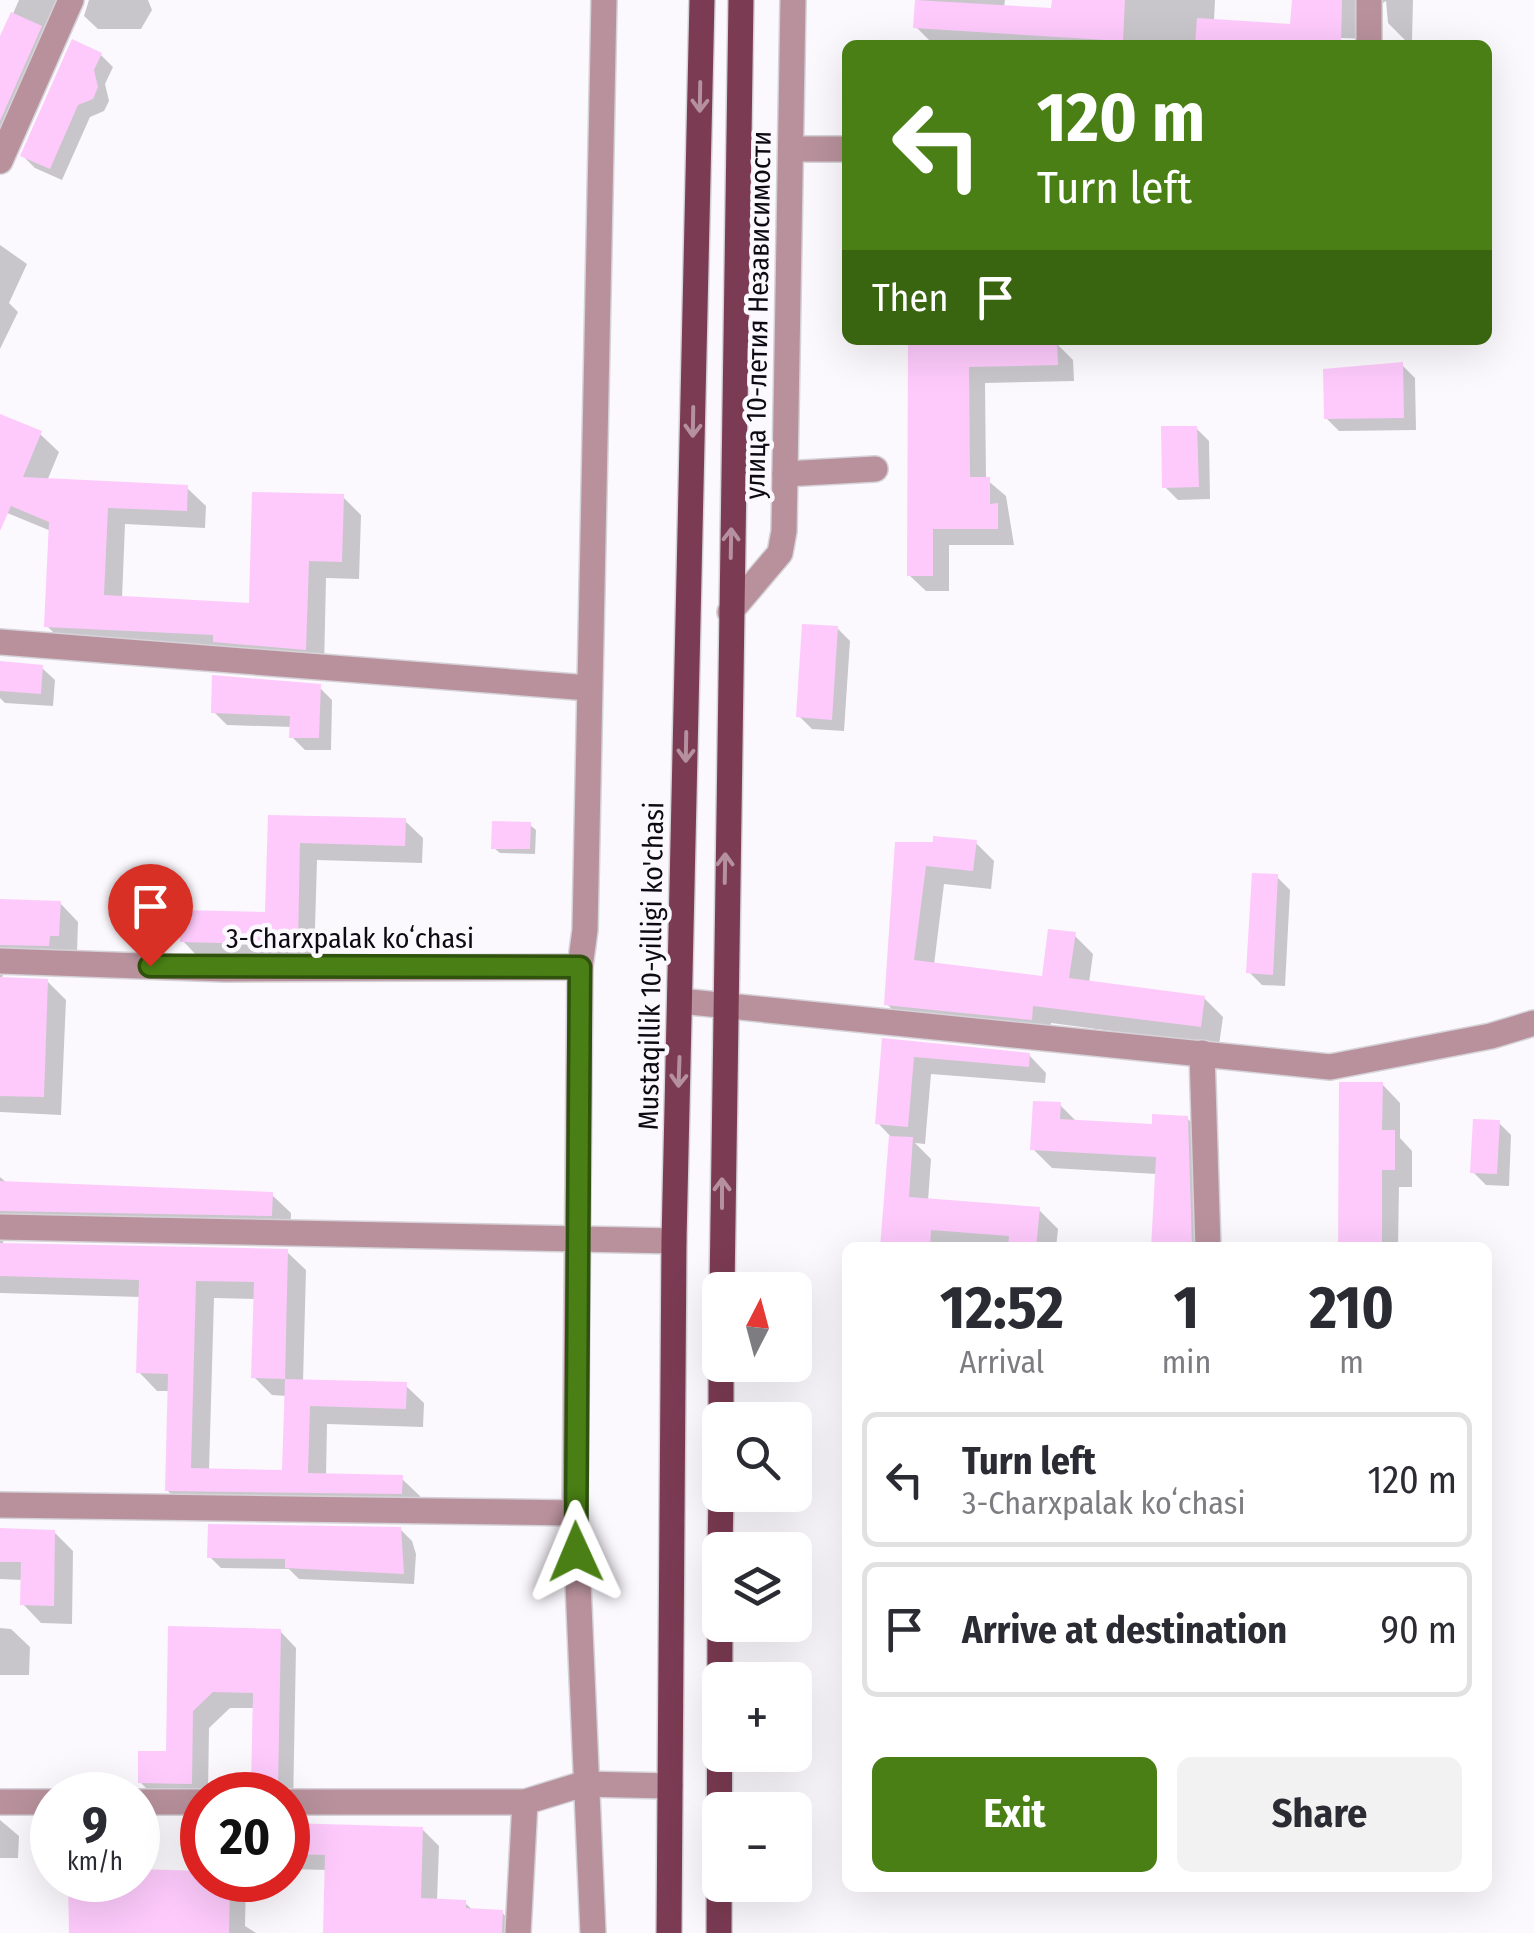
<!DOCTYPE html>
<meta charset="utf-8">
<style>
:root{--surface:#fff;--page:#f2f2f3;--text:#2b2b33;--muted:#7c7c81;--line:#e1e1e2;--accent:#497f14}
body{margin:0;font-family:"Fira Sans Condensed",sans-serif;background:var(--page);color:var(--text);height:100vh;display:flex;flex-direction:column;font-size:38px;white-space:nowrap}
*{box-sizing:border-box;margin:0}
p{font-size:32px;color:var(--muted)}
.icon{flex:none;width:55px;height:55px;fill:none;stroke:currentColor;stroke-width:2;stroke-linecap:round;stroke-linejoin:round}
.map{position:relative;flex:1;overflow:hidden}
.drawer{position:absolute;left:842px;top:1242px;width:650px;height:650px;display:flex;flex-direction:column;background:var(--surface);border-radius:15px;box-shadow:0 10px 40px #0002}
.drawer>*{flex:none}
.hud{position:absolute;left:842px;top:40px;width:650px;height:305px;border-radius:15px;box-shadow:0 10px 40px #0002;background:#497f14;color:#fff;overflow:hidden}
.needle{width:65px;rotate:6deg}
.buttons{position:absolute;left:702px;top:1272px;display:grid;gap:20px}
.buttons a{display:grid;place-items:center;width:110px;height:110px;border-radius:15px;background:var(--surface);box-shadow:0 10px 40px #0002;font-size:50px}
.speed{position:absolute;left:30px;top:1772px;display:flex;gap:20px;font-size:50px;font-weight:700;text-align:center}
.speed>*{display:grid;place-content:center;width:130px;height:130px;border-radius:50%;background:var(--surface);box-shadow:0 10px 40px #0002;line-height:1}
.speed small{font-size:25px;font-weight:400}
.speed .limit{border:15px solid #d22;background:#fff;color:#111}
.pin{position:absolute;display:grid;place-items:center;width:85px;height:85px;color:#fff;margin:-102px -42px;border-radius:50% 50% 50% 0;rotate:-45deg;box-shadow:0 0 10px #0007}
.pin .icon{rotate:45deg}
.me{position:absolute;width:110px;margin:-55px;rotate:359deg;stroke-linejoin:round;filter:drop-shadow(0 0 8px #0008)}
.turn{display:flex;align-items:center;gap:35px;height:210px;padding:0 30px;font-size:45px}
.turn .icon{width:130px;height:130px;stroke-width:2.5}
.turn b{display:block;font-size:70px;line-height:85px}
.then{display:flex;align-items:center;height:95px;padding:0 30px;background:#0003;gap:20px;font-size:38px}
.eta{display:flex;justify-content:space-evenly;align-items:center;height:170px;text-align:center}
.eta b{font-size:60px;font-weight:700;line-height:70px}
.button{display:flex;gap:20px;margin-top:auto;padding:20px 30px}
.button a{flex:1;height:115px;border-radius:15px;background:var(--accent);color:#fff;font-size:40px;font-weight:700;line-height:115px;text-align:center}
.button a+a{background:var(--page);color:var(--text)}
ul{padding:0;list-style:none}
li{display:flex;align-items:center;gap:30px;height:135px;margin:0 20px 15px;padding:0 10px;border:5px solid var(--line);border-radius:15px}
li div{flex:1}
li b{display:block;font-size:38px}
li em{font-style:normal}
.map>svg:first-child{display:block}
.shadow{fill:#0003;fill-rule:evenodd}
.building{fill:#fdcafb;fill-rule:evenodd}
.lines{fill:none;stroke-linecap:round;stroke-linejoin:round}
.minor-casing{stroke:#d5d2d8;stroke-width:28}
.major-casing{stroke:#d5d2d8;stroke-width:28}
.minor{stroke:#b8919c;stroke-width:25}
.major{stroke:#7b3b52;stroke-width:25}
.oneway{stroke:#b5909f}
.route-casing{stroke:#2f530d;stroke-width:25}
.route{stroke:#497f14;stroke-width:18}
.labels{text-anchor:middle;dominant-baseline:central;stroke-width:9;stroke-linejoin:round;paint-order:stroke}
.street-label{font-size:28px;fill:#0e0a13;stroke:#fbf8fe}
</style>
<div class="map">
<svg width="1534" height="1933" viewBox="0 0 1534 1933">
<rect width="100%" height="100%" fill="#fbf8fe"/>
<g class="shadow">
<path d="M19,0H79L59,30L43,31L54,42L0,164V43Z"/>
<path d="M89,0H148L152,10L141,29H98L84,16Z"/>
<path d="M918,0H1005L1004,7L1054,10V0H1215L1214,21L1292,27L1294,0H1413L1412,41L1405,40L1388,23L1386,1L1371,10L1369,39L1339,38V45L933,44L916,27Z"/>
<path d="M101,55L113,67L105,84L109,101L104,111L90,117L62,180L35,168L23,156Z"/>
<path d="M0,245L27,264L9,303L18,312L0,349Z"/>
<path d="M914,340L1056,343L1073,360L1074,381L985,383L986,479L1006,496L1014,545H949V591H926L909,575Z"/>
<path d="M1402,365L1415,378L1416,430L1339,431L1326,418L1359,366Z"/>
<path d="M0,424L40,434L59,452L47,481L187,488L206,506L205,528L125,524L122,599L252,605L343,497L361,515L359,579L326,578L324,667L65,644L47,626L51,531L0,510Z"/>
<path d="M1196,428L1209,441L1210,499L1178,500L1165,487Z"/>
<path d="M837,628L850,641L844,731L812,729L799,716Z"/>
<path d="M0,664L42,668L55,680L53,706L5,703L0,698Z"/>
<path d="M319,687L332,700L331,750H305L292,737V727L227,725L214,712Z"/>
<path d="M270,817L405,821L423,838L422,863L317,860L314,962L200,959L183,941L267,915Z"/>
<path d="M530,825L536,830L535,854L500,853L494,848Z"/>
<path d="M975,842L994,861L991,889L944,884L934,965L1044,979L1074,935L1093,954L1089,983L1204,998L1223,1017L1219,1045L1051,1023L1050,1038L905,1023L887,1004L897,844Z"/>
<path d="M1277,877L1290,890L1285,986L1262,985L1249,972Z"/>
<path d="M0,902L60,903L78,922L77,953L5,970L1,980L47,981L66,1000L61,1115L0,1112Z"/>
<path d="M884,1041L1029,1055L1046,1073L1045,1083L931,1074L925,1144L915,1143L931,1159L928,1201L1038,1209L1058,1229L1056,1248H883L891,1137L878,1123Z"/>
<path d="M1382,1084L1400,1103V1138L1412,1151V1187H1399L1398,1248H1340Z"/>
<path d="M1060,1105L1077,1122L1154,1127L1187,1118L1206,1138L1212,1248H1153L1157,1174L1052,1168L1033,1149Z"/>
<path d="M1498,1122L1511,1135L1509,1186L1486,1185L1473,1172Z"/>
<path d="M0,1177L8,1184L272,1195L291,1213L290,1234L5,1236L2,1246L287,1252L306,1270L303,1382L405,1385L424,1403L423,1427L327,1424L326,1476L401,1478L420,1496V1512L186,1509L167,1490L170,1391H157L139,1372L141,1297L0,1293ZM214,1298L256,1299L254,1377L272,1395L287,1396L285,1473L209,1471Z"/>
<path d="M400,1529L412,1541L416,1554L414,1584L299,1579L289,1569L221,1568L210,1557Z"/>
<path d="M0,1531L54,1532L73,1551L72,1624L41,1623L23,1604V1580L0,1579Z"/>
<path d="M0,1628L11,1629L30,1647L29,1675H0Z"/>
<path d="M170,1629L280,1631L296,1648L293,1808L288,1819V1795H254L255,1708H230L209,1728L208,1795L157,1799L140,1782L168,1754Z"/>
<path d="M288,1819L289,1826L422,1829L439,1846L437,1901L465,1903L474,1911L502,1912L519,1933H325L327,1870L288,1869Z"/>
<path d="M0,1820L19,1836L18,1858H0Z"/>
<path d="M198,1824H202V1880H246L245,1926L256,1933H70L71,1880H138V1831L144,1837L143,1872L197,1873Z"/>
<path d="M1116,1888H1160L1159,1892Z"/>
</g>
<g class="building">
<path d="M915,0L1051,8L1052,0H1125L1123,41L913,28Z"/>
<path d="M1292,0H1342L1341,45H1195L1197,18L1290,24Z"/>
<path d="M11,12L42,26L0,121V36Z"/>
<path d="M72,39L102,53L94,70L98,87L93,99L78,105L50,169L20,156Z"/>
<path d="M908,340H1057L1058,365L969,367L970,477H990V504L998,503V529H933V576H907Z"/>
<path d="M1403,362L1404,418L1324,419L1323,369Z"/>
<path d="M0,414L42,431L23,477L188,485L187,511L108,508L104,595L249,603L252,492L344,494L342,562L309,561L306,650L213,642V635L44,627L49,522L11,506L0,531Z"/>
<path d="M1161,426H1197L1199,487L1162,488Z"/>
<path d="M802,624L838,626L832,720L796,717Z"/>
<path d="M0,661L43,665L41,694L0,691Z"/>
<path d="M212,675L321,684L319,738H289L290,716L211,713Z"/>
<path d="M268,815L406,818L405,846L300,843L298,945L180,942L181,910L265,912Z"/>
<path d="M492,821L531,822L530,849H491Z"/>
<path d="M933,836L977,840L973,871L926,866L914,960L1042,976L1048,929L1076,932L1069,978L1205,996L1201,1027L1033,1006L1032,1020L884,1005L895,842H933Z"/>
<path d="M1252,873L1278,874L1273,975L1246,973Z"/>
<path d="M0,899L61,901L59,936H50L49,946L0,945Z"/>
<path d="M0,977L48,979L44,1097L0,1096Z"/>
<path d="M882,1038L1030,1053L1029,1067L914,1057L908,1127L875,1124Z"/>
<path d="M1339,1082H1383L1382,1130H1395V1170H1382V1248H1338Z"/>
<path d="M1033,1101L1061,1102L1060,1119L1152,1124V1114L1188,1116L1192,1248H1151L1156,1157L1030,1150Z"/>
<path d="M1473,1119L1500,1120L1497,1174L1470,1173Z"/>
<path d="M889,1136L913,1137L909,1197L1040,1207L1036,1248H1008L1009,1236L931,1230L930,1248H880Z"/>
<path d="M0,1181L273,1192L272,1216L0,1211Z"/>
<path d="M0,1243L288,1249L285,1379L407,1382L406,1409L310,1406L308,1473L403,1475L402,1494L165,1491L168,1374L136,1373L139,1280L0,1276ZM196,1281L254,1282L251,1378L285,1379L282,1470L191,1468Z"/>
<path d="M208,1524L401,1527L404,1574L285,1568V1559L207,1558Z"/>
<path d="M0,1528L55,1530L54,1606L20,1605L21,1562H0Z"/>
<path d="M168,1626L281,1629L278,1787L251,1786L253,1693L213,1692L193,1711L192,1784L138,1783V1751H166Z"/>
<path d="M288,1823L423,1827L421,1898L466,1900V1908L503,1910L502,1933H323L325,1855L288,1854Z"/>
<path d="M138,1869L202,1871V1880H230L229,1933H69L68,1880H138Z"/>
</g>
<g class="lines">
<defs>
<g id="minor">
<path d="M1369,45V0"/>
<path d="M791,149H848"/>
<path d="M0,161L71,0"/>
<path d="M785,474L875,469"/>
<path d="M730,612L780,553L784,531L793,0"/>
<path d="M0,642L589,688"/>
<path d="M0,961L225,969L580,967"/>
<path d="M680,1001L1330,1067L1491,1036L1534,1023"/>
<path d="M1202,1053L1208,1248"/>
<path d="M0,1227L674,1241"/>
<path d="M0,1505L575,1513"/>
<path d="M0,1802H52"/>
<path d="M138,1802H202"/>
<path d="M288,1802H525L583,1784L670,1786"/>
<path d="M518,1933L525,1802"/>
<path d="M593,1933L575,1513L580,967L585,930L604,0"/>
</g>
<g id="major">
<path d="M722,1290L741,0"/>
<path d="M721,1420V1365"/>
<path d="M720,1550L721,1495"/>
<path d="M669,1933L674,1241L702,0"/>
<path d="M719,1933L720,1625"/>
</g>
</defs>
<use href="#minor" class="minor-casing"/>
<use href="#major" class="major-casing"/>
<use href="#minor" class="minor"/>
<use href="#major" class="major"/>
</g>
<defs><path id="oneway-shaft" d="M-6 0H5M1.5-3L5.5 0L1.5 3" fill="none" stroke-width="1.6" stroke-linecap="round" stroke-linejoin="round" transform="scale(2.5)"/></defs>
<g class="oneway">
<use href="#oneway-shaft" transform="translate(700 97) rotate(91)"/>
<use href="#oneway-shaft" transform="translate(693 422) rotate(91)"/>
<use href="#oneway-shaft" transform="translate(731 543) rotate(-89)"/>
<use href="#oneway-shaft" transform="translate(686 747) rotate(91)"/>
<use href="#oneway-shaft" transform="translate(725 868) rotate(-89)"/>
<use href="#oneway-shaft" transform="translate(679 1072) rotate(92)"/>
<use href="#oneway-shaft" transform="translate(722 1193) rotate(-90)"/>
</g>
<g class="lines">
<defs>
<path id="route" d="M150,966L580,967L576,1552"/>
</defs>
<use href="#route" class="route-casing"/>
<use href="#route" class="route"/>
</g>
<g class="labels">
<g class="street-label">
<text transform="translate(758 315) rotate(-89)">улица 10-летия Независимости</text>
<text x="350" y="938">3-Charxpalak koʻchasi</text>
<text transform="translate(651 966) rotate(-89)">Mustaqillik 10-yilligi ko'chasi</text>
</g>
</g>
</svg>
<div class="buttons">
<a><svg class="needle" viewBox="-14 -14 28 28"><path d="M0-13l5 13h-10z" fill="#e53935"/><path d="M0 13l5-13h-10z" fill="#7c7c81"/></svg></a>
<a><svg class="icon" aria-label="search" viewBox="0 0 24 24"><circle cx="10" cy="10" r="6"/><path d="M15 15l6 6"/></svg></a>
<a><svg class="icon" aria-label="layers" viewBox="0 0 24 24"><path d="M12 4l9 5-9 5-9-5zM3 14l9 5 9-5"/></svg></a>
<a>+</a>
<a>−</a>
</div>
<div class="speed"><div>9<small>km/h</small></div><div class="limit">20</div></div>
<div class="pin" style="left:150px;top:966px;background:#d93025"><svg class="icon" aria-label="arrive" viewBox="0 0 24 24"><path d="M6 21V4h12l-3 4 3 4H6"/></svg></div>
<svg class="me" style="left:576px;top:1552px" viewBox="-20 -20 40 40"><path d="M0-17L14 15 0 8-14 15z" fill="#497f14" stroke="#fff" stroke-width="4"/></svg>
<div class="hud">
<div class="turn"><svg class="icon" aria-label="left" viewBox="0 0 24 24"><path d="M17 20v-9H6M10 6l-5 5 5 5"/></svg><div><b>120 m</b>Turn left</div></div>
<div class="then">Then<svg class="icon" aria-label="arrive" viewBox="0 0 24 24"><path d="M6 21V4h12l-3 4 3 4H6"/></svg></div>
</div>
<section class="drawer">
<div class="eta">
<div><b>12:52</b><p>Arrival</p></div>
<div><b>1</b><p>min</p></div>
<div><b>210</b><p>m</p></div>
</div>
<ul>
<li><svg class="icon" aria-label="left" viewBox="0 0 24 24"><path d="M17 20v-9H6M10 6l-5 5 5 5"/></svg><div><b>Turn left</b><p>3-Charxpalak koʻchasi</p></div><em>120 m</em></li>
<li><svg class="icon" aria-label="arrive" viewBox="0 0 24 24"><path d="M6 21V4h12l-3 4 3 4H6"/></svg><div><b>Arrive at destination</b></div><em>90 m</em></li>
</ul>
<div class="button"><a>Exit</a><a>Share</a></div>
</section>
</div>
